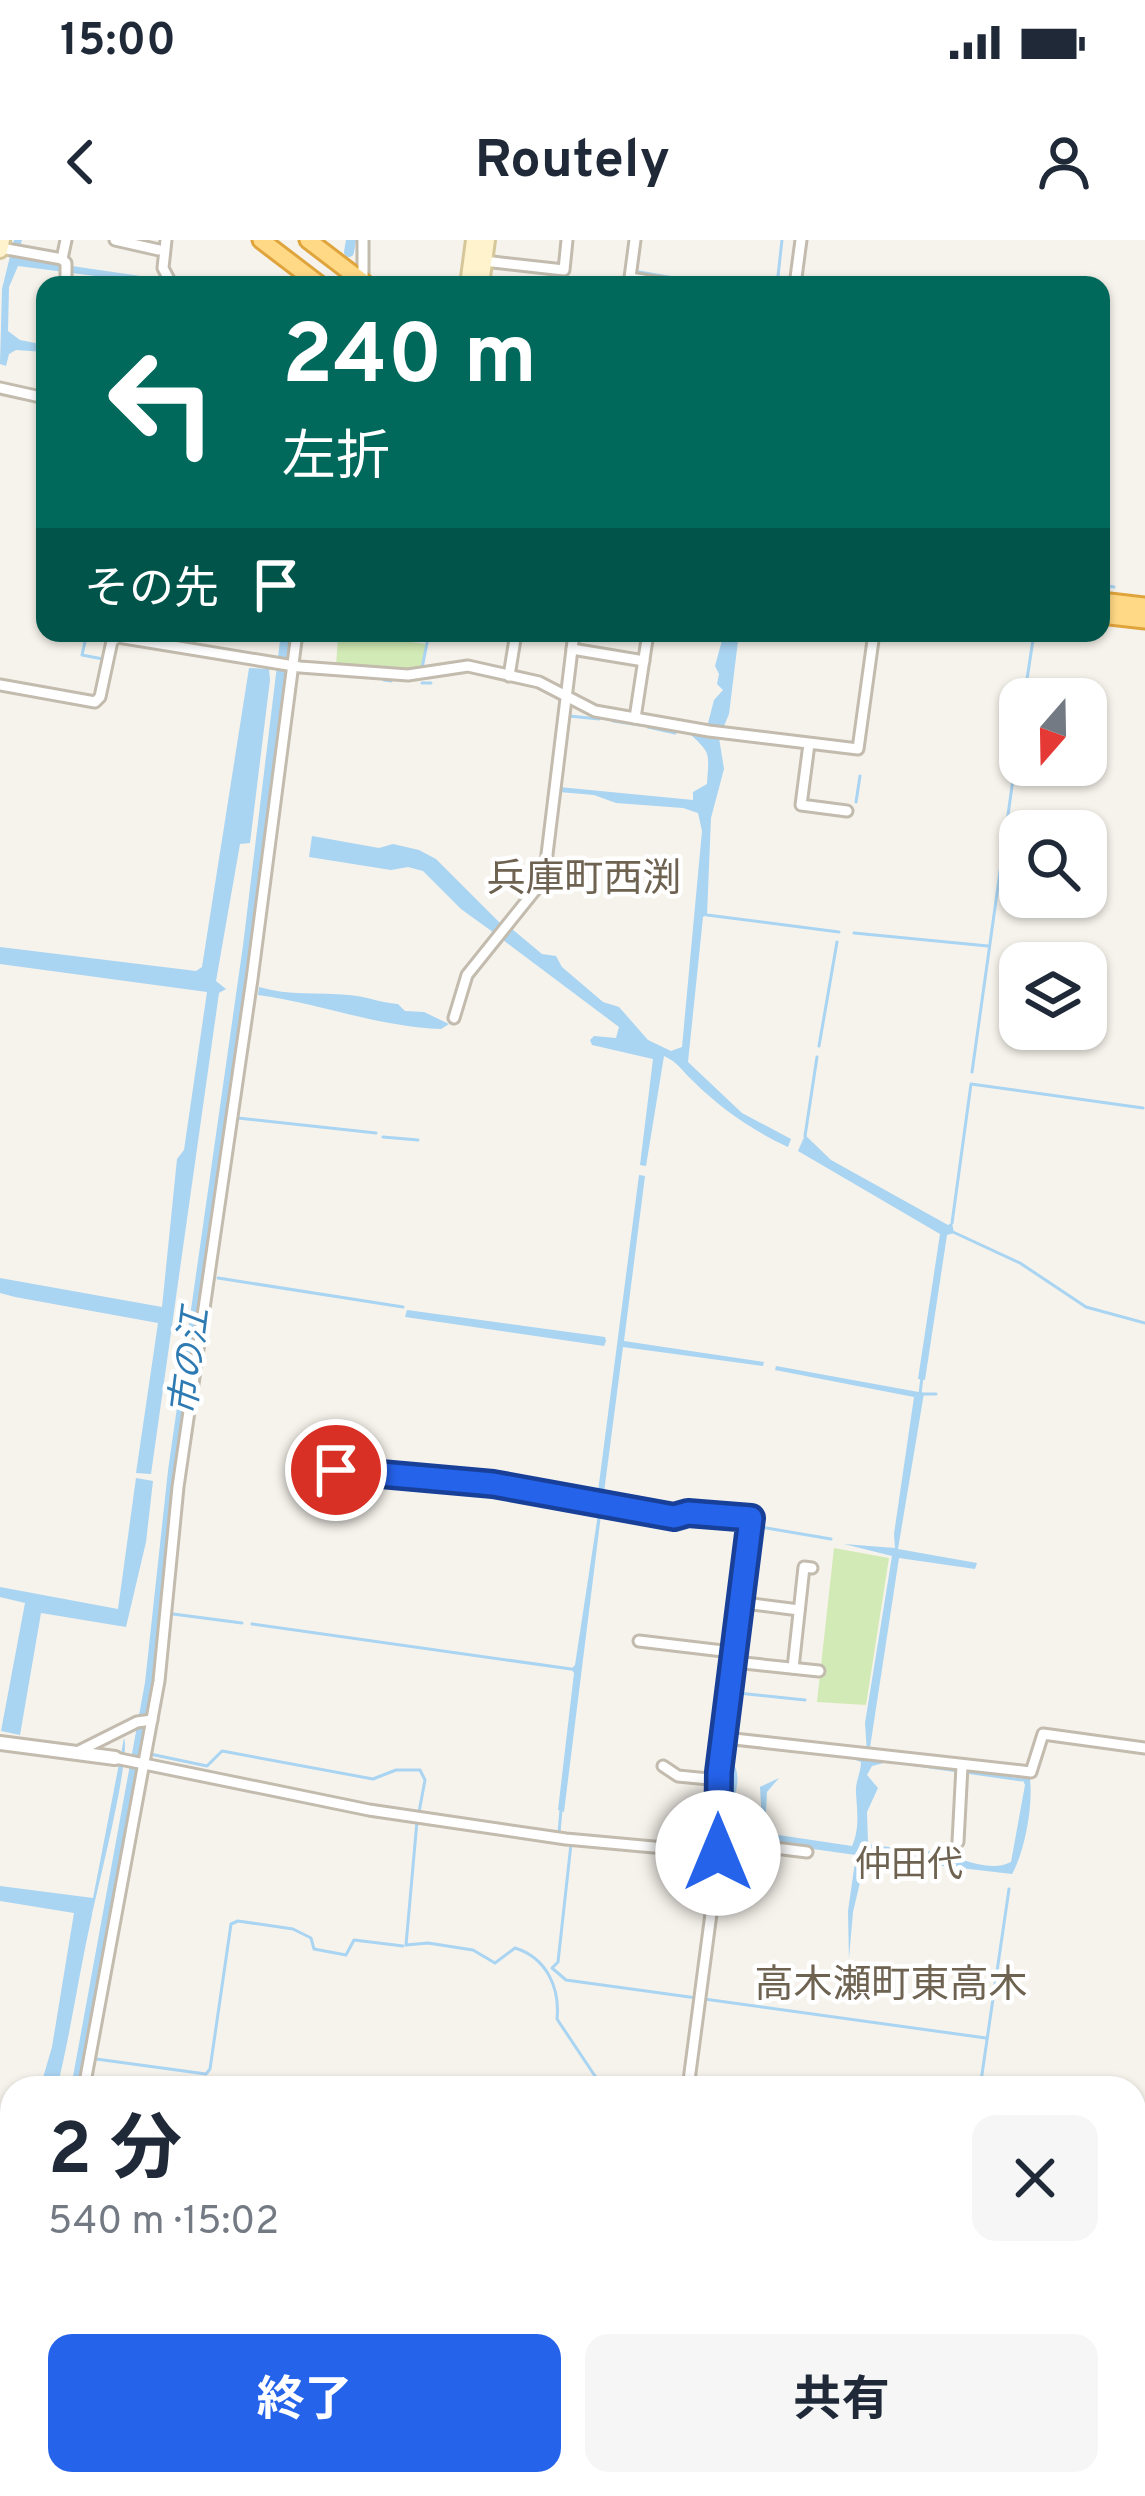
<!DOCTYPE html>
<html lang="ja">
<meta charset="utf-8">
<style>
:root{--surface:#fff;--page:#f6f6f7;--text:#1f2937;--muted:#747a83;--accent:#2563eb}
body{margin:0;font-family:Overpass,"Noto Sans JP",sans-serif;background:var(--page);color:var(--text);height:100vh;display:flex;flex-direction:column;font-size:45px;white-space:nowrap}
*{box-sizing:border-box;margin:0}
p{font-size:39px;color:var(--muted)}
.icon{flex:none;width:66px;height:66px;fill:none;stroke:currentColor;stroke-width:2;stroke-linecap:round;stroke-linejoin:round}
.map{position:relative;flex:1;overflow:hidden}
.drawer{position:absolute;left:0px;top:1836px;width:1146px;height:420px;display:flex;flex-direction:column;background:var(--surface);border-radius:36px 36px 0 0;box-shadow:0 3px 9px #0004}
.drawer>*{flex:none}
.top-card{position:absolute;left:36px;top:36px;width:1074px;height:366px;border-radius:24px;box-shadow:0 3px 9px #0004;background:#00695c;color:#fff;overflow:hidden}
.needle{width:78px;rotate:200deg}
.controls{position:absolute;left:999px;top:438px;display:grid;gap:24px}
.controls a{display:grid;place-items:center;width:108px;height:108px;border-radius:24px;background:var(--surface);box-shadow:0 3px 9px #0004;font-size:60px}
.pin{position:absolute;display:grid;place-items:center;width:102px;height:102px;color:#fff;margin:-51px;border:6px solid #fff;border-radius:50%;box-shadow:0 3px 12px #0007}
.me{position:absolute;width:132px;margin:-66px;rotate:0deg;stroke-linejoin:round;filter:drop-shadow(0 0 9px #0008)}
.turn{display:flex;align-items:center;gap:42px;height:252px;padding:0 48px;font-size:54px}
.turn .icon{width:156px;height:156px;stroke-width:2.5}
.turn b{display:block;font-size:84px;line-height:102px}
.then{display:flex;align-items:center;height:114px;padding:0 48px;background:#0003;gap:24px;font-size:45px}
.round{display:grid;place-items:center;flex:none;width:126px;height:126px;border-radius:24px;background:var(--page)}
.headline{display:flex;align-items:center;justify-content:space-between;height:204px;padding:0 48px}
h1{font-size:72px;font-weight:700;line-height:90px}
.action{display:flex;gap:24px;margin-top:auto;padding:24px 48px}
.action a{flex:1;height:138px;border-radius:24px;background:var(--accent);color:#fff;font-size:48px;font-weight:700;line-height:138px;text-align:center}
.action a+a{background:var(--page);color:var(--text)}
.status{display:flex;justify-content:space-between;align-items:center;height:84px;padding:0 60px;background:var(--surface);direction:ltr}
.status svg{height:33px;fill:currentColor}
header{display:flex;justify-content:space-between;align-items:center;height:156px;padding:0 48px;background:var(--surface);font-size:54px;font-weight:700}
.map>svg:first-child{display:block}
.green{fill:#d2eab5}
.water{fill:#a9d4f2}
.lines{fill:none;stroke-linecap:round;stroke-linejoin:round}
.stream{stroke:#a9d4f2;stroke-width:3}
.canal{stroke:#a9d4f2;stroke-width:10}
.minor-casing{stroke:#c2bbae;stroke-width:15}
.tertiary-casing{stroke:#c2bbae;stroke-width:18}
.secondary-casing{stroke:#d6c79b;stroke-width:20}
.trunk-casing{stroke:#e0a43c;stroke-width:21}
.minor{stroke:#fff;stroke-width:9}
.tertiary{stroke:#fff;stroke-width:12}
.secondary{stroke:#fff3cd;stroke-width:14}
.trunk{stroke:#ffd985;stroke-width:15}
.route-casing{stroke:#184099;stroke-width:30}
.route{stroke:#2563eb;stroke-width:21}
.labels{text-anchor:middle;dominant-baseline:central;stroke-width:9;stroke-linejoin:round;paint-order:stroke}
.water-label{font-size:36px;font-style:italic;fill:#2e7ab2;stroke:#fff}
.neighbourhood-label{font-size:36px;fill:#6e6250;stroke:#fff}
.quarter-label{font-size:39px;fill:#6e6250;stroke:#fff}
</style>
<div class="status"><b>15:00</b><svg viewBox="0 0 49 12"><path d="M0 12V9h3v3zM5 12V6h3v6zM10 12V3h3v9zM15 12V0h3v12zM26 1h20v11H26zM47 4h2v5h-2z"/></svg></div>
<header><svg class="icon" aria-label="back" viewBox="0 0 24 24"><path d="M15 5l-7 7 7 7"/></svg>Routely<svg class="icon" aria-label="person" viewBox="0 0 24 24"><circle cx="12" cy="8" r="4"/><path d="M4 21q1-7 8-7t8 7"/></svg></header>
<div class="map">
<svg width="1145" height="2256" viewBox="0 0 1145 2256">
<rect width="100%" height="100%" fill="#f6f3ec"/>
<g class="green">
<path d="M326,393H403V401L426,404L422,430L336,427L338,395Z"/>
<path d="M834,1308L889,1318L866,1465L817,1462Z"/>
</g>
<g class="water">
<path d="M14,0H22L17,18L161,39L165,45L18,26L9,47L8,91L20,100L45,105V112L16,110L9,114L6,126L0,124L2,49Z"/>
<path d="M724,393H739L729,474L719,498L724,529L711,578L707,675L703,677L688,822L742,873L791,899L788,907C753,891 720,868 693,841C682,831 678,822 664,816L646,926L640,925L653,819L592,805L590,800L594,796L616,798L619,787L503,700L512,689L542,714L556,716L562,727L603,762L619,767L648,800L671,811L682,807L702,591L698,573L683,568L616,563L594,555L559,552V547L693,560V552L707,544C709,511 711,514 690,494L712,497L713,488L707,487L714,460L723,450L717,444L719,434L715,426Z"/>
<path d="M249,428L269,429L270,440L250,603L240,604L216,741L226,749L219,753L151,1234L136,1233L158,1083L15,1057L0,1053V1038L162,1067L177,919L184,910L207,752L0,724V707L196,731L202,727Z"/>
<path d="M312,596L379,608L393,604L419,610L436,619L503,686L497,695L461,669L423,631L408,627L391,630L309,617Z"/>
<path d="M259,747C289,756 319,752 349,755C366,756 380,763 398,764L405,771L424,772L449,784L441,789C379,787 319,763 258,755Z"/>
<path d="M805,895L831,920L948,985L952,983L954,993L947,995L925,1140L918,1139L940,994L798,911Z"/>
<path d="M639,935L645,936L624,1101L764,1122L763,1126L623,1107L603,1260L597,1259Z"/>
<path d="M407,1070L605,1097L606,1101L604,1106L405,1077Z"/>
<path d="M776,1126L924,1153L898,1309L977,1323L975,1329L899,1318L869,1514L884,1523L872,1526L867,1535L878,1548L867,1572L868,1604C890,1608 913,1609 935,1612C959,1616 988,1634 1011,1622L1025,1545L1022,1538L1030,1539C1033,1566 1025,1611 1012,1634L866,1617L853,1672L844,1776L849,1722L848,1671L856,1615L725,1597C724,1570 715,1523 733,1504L731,1520C748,1542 725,1563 735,1587L758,1591L762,1581L760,1547L779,1538L767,1552L765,1593L852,1606C860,1588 857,1571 856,1553C855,1542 861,1533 861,1522L837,1513H867L865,1483L892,1316L844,1304L895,1308L894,1294L914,1157L775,1130Z"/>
<path d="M136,1238L153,1241L146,1302L126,1387L41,1373L20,1495L1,1491L25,1363L0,1357V1347L118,1369Z"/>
<path d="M598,1274L601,1275L564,1572L558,1570L574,1433L571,1429L575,1425Z"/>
<path d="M124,1498C131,1516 98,1647 92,1675C79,1733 71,1791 57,1848H40L52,1807L74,1673L0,1661V1646L93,1658Z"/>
<path d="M12,1978V2110L0,2168V2051Z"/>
</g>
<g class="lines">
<g class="stream">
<path d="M634,45L639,32L715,45"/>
<path d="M777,45L782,0"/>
<path d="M1101,345L1114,347"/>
<path d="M86,397L82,415L103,419"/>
<path d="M578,404L579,393"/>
<path d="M422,428L429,393"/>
<path d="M384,440L391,441"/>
<path d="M422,443H431"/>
<path d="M1024,459L1034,393"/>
<path d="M569,476L599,479"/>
<path d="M613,481L640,485"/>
<path d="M648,487L675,493"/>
<path d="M856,562L860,536"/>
<path d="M707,675L839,692"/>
<path d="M854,693L988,706"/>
<path d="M819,806L837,702"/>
<path d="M972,832L1020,489"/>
<path d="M238,878L376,893"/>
<path d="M805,896L817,817"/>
<path d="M383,897L418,900"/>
<path d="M952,983L971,844L1143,868"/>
<path d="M953,992L1020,1023L1086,1067L1145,1083"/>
<path d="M218,1038L403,1067"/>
<path d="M922,1137L920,1154H936"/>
<path d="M510,1253L595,1275"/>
<path d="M689,1279L720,1281"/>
<path d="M734,1282L746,1283"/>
<path d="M755,1286L831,1299"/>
<path d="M173,1374L242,1383"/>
<path d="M252,1384L571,1429"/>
<path d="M740,1417L755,1289"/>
<path d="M738,1453L805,1460"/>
<path d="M732,1495L739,1427"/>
<path d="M150,1514L207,1526L222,1511L373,1539L396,1530H420L425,1540L419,1572"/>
<path d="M916,1525L1022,1540"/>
<path d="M561,1570L558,1603L571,1604L558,1722L552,1728L566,1740L986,1798"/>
<path d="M417,1581L406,1705L428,1703L473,1710L495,1723L515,1708C547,1718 560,1748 557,1779L595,1836L597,1848"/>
<path d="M645,1611L713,1622"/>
<path d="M96,1819L206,1834L210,1829L231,1684L238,1681L293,1689L311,1698L314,1709L346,1715L354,1700L403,1706"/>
<path d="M683,1848L688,1814"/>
<path d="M980,1848L1009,1649"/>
<path d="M780,2246V2244"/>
<path d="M786,2246L917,2256"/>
<path d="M141,2256L143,2244"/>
<path d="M924,2256L925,2244"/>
</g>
<g class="canal">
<path d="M349,12L351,0"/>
<path d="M76,1848L150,1443L173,1231L248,706L286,393"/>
<path d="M0,2245L12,2184"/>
</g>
<defs>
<g id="minor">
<path d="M115,0L159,10"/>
<path d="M166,0L163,28L172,45"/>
<path d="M363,0V40"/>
<path d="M1,8L62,19L66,0"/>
<path d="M62,19L66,23V45"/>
<path d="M484,21L564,30L567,0"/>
<path d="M630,38L675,45"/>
<path d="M629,45L635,0"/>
<path d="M795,45L801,0"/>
<path d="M0,148L45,158"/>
<path d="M572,409L644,421"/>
<path d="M509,436L516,393"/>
<path d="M0,445L95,462L100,457L112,401L118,397L300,427L408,435L468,426L539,442L595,471L709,491L858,509L874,393"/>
<path d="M635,478L648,393"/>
<path d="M809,504L801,565L847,571"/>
<path d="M454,778L467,735L544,639L574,393"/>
<path d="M752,1364L799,1370"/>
<path d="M639,1401L723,1411L744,1423L819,1431"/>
<path d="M793,1428L804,1327L812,1328"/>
<path d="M725,1498L1031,1532L1043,1494L1145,1508"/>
<path d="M75,1513L137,1482L152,1480"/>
<path d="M115,1518L369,1570L566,1599L719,1613V1531L751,1278L688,1273L674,1277L493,1244L336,1230"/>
<path d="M663,1526L678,1536L719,1540"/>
<path d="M719,1601L807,1612"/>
<path d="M958,1602L962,1526"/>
<path d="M84,1848L159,1441L178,1247L252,739L297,393"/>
<path d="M688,1848L719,1613"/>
<path d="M1134,1960L1145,1962"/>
<path d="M1134,2130L1145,2131"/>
<path d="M770,2244L783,2256"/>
<path d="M7,2256L12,2230"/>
<path d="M691,2256L693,2244"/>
</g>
<path id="tertiary" d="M0,1503L115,1518"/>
<g id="secondary">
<path d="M0,10L2,0"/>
<path d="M468,45L474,0"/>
<path d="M481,45L487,0"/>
</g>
<g id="trunk">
<path d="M261,0L320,45"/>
<path d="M308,0L367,45"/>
<path d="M1101,361L1145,366"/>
<path d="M1101,375L1145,380"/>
</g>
</defs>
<use href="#minor" class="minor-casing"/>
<use href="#tertiary" class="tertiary-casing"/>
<use href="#secondary" class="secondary-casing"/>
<use href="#trunk" class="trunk-casing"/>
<use href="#minor" class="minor"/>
<use href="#tertiary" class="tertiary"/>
<use href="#secondary" class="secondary"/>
<use href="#trunk" class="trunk"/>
</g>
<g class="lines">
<defs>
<path id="route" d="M336,1230L493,1244L674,1277L688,1273L751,1278L719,1532L718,1613"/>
</defs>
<use href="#route" class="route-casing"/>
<use href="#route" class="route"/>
</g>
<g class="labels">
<g class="water-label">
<text transform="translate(192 1122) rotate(-83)">市の江</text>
</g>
<g class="neighbourhood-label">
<text x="909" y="1627">仲田代</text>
</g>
<g class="quarter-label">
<text x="584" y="641">兵庫町西渕</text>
<text x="891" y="1747">高木瀬町東高木</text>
</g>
</g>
</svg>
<div class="controls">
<a><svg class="needle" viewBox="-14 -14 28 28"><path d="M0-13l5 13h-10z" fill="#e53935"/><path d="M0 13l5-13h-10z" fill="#747a83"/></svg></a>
<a><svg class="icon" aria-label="search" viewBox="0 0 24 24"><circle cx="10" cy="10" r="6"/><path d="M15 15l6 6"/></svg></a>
<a><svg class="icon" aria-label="layers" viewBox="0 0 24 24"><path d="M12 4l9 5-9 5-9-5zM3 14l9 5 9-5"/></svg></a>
</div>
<div class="pin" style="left:336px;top:1230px;background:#d93025"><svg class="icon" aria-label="arrive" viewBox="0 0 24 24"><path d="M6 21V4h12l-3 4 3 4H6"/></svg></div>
<svg class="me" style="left:718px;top:1613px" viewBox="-20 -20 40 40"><circle r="19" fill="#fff"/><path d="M0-13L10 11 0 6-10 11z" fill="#2563eb"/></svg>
<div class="top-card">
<div class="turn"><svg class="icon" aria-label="left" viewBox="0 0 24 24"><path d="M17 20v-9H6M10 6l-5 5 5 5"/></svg><div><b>240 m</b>左折</div></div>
<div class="then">その先<svg class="icon" aria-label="arrive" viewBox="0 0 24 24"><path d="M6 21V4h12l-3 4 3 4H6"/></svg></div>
</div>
<section class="drawer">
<div class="headline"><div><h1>2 分</h1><p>540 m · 15:02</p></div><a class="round"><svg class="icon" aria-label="close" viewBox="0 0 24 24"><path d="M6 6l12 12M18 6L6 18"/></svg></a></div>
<div class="action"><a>終了</a><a>共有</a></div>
</section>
</div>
